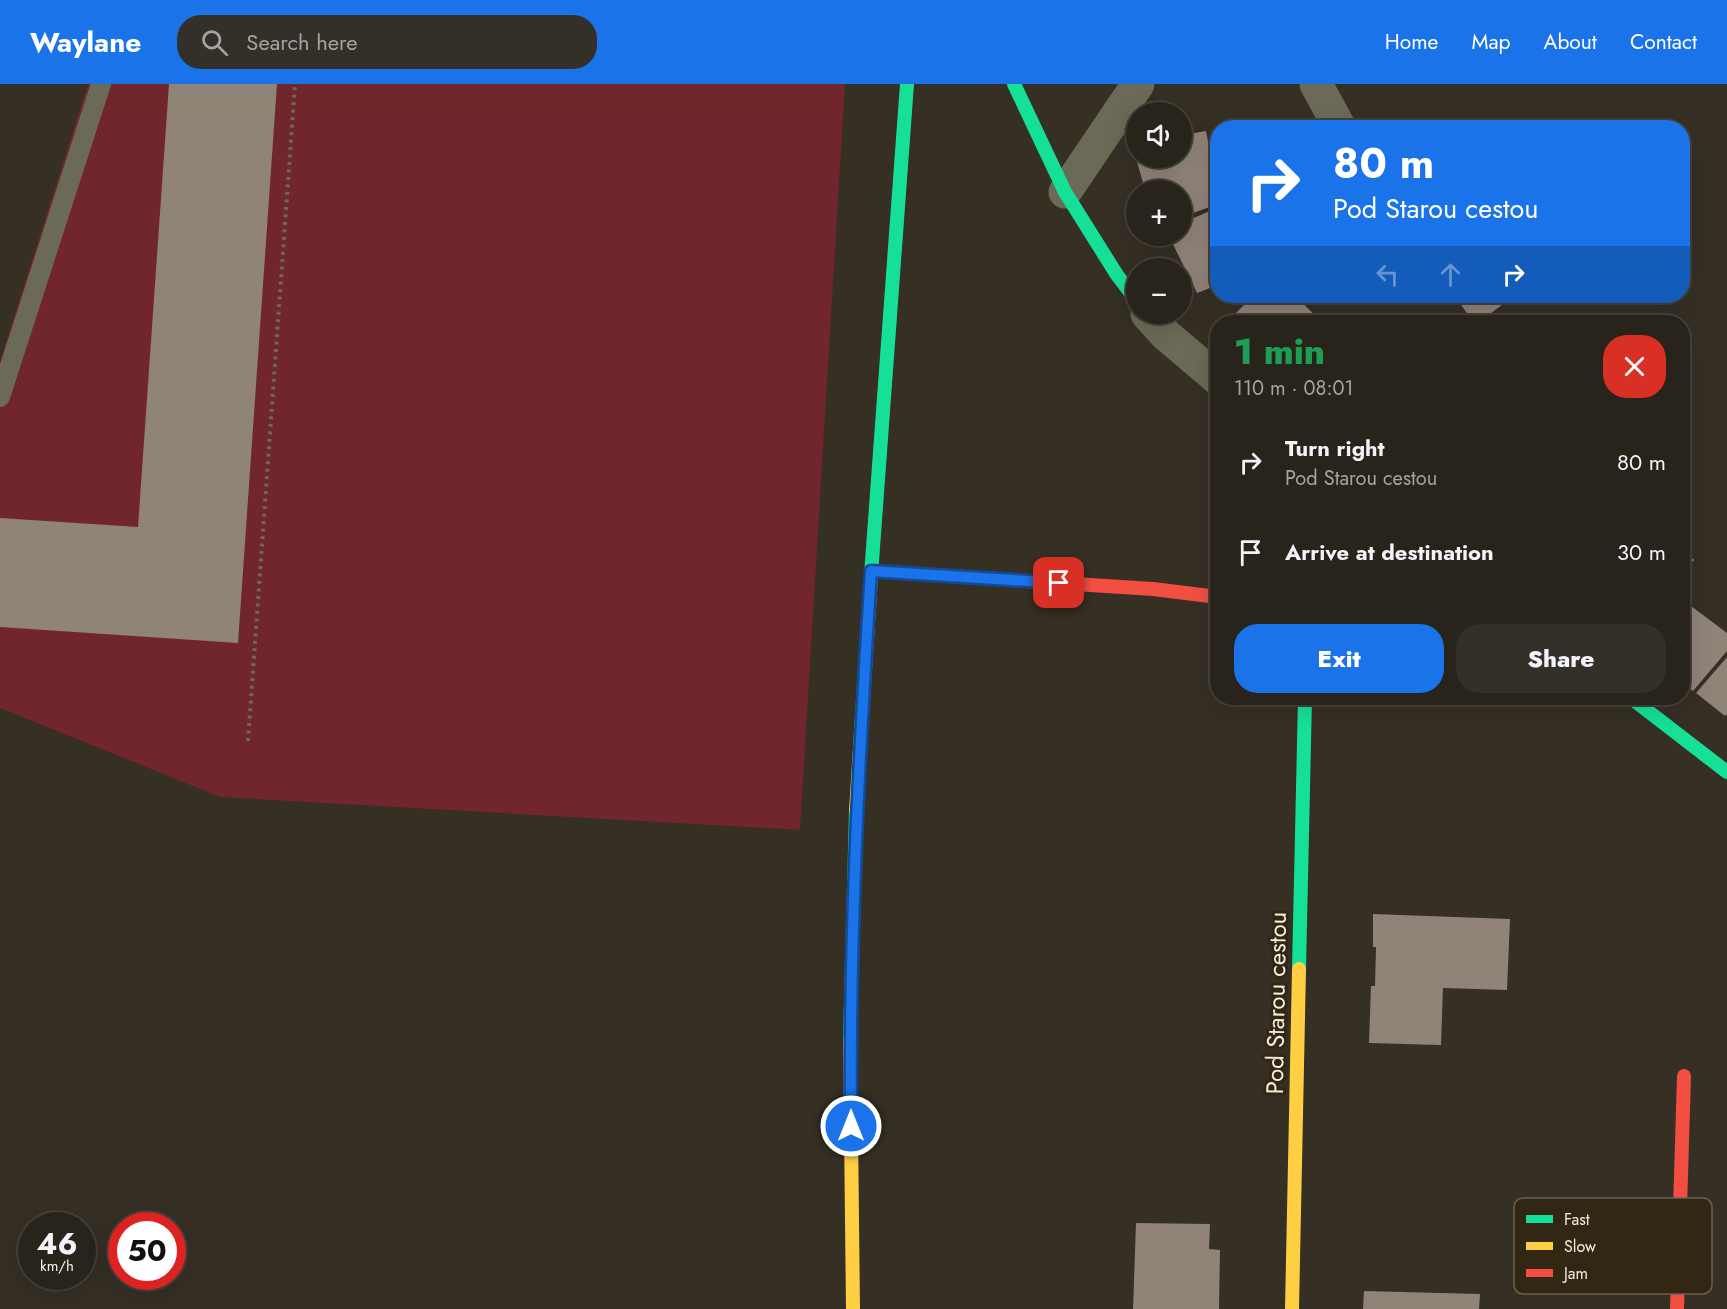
<!DOCTYPE html>
<meta charset="utf-8">
<style>
:root{--surface:#28231b;--page:#342f28;--text:#f1f3f6;--muted:#a5a4a3;--line:#44403a;--accent:#1a73e8}
body{margin:0;font-family:Jost,sans-serif;background:var(--page);color:var(--text);height:100vh;display:flex;flex-direction:column;font-size:22px;white-space:nowrap}
*{box-sizing:border-box;margin:0}
p{font-size:20px;color:var(--muted)}
.icon{flex:none;width:33px;height:33px;fill:none;stroke:currentColor;stroke-width:2;stroke-linecap:round;stroke-linejoin:round}
.map{position:relative;flex:1;overflow:hidden}
.panel{position:absolute;left:1210px;top:231px;width:480px;height:390px;display:flex;flex-direction:column;background:var(--surface);border-radius:24px;box-shadow:0 6px 24px #0002,0 0 0 2px var(--line)}
.panel>*{flex:none}
.guide{position:absolute;left:1210px;top:36px;width:480px;height:183px;border-radius:24px;box-shadow:0 6px 24px #0002,0 0 0 2px var(--line);background:#1a73e8;color:#fff;overflow:hidden}
.controls{position:absolute;left:1126px;top:18px;display:grid;gap:12px}
.controls a{display:grid;place-items:center;width:66px;height:66px;border-radius:50%;background:var(--surface);box-shadow:0 6px 24px #0002,0 0 0 2px var(--line);font-size:30px}
.speed{position:absolute;left:18px;top:1128px;display:flex;gap:12px;font-size:30px;font-weight:700;text-align:center}
.speed>*{display:grid;place-content:center;width:78px;height:78px;border-radius:50%;background:var(--surface);box-shadow:0 6px 24px #0002,0 0 0 2px var(--line);line-height:1}
.speed small{font-size:15px;font-weight:400}
.speed .limit{border:9px solid #d22;background:#fff;color:#111}
.pin{position:absolute;display:grid;place-items:center;width:51px;height:51px;color:#fff;margin:-26px;border-radius:12px;box-shadow:0 3px 9px #0006}
.me{position:absolute;width:66px;margin:-33px;rotate:0deg;stroke-linejoin:round;filter:drop-shadow(0 0 4px #0008)}
.turn{display:flex;align-items:center;gap:21px;height:126px;padding:0 24px;font-size:27px}
.turn .icon{width:78px;height:78px;stroke-width:2.5}
.turn b{display:block;font-size:42px;line-height:51px}
.lanes{display:flex;align-items:center;height:57px;padding:0 24px;background:#0003;justify-content:center;gap:30px;direction:ltr}
.lanes .off{opacity:.35}
.round{display:grid;place-items:center;flex:none;width:63px;height:63px;border-radius:24px;background:var(--page)}
.summary{display:flex;align-items:center;justify-content:space-between;height:102px;padding:0 24px}
h1{font-size:36px;font-weight:800;line-height:45px;color:#1e9e55}
.primary-button{display:flex;gap:12px;margin-top:auto;padding:12px 24px}
.primary-button a{flex:1;height:69px;border-radius:24px;background:var(--accent);color:#fff;font-size:24px;font-weight:800;line-height:69px;text-align:center}
.primary-button a+a{background:var(--page);color:var(--text)}
ul{padding:0;list-style:none}
li{display:flex;align-items:center;gap:18px;height:90px;padding:0 24px}
li div{flex:1}
li b{display:block;font-size:22px}
li em{font-style:normal}
header{display:flex;align-items:center;gap:36px;box-sizing:border-box;height:84px;padding:0 30px;background:var(--accent);color:#fff}
header strong{font-size:28px}
nav{display:flex;gap:33px;margin-inline-start:auto;font-size:21px}
.search{width:420px;height:54px;background:var(--page);display:flex;align-items:center;gap:15px;box-sizing:border-box;padding:0 21px;border-radius:24px;color:var(--muted);font-size:22px}
.map>svg:first-child{display:block}
.green{fill:#71252c}
.building{fill:#908378}
.lines{fill:none;stroke-linecap:round;stroke-linejoin:round}
.path{stroke:#6a695a;stroke-width:4;stroke-dasharray:3 4.5;stroke-linecap:butt}
.lane{stroke:#6b6a57;stroke-width:20}
.street{stroke:#6b6a57;stroke-width:33}
.fast{stroke:#16e098;stroke-width:14}
.slow{stroke:#ffcf43;stroke-width:14}
.jam{stroke:#f24e42;stroke-width:14}
.route-casing{stroke:#114b97;stroke-width:15}
.route{stroke:#1a73e8;stroke-width:10}
.labels{text-anchor:middle;dominant-baseline:central;stroke-width:6;stroke-linejoin:round;paint-order:stroke}
.street-label{font-size:24px;fill:#f4ede0;stroke:#322712}
.key{fill:#322712;stroke:#6c6250;stroke-width:1.5}
.key-label{font-size:16px;fill:#f4ede0}
</style>
<header>
<strong>Waylane</strong>
<div class="search"><svg class="icon" aria-label="search" viewBox="0 0 24 24"><circle cx="10" cy="10" r="6"/><path d="M15 15l6 6"/></svg>Search here</div>
<nav><a>Home</a><a>Map</a><a>About</a><a>Contact</a></nav>
</header>
<div class="map">
<svg width="1727" height="1225" viewBox="0 0 1727 1225">
<rect width="100%" height="100%" fill="#352f24"/>
<path class="green" d="M88,0H845L800,746L220,713L0,624V277Z"/>
<g class="building">
<path d="M169,0H277L238,559L0,543V434L138,443Z"/>
<path d="M1206,47L1218,110V120L1182,133V106H1145L1136,74H1182V51Z"/>
<path d="M1210,127L1218,149V201L1197,209L1169,152H1182V139Z"/>
<path d="M1253,212H1295L1322,238H1235L1231,234Z"/>
<path d="M1455,212H1514L1479,238H1473Z"/>
<path d="M1683,466L1694,476L1683,487Z"/>
<path d="M1683,516L1727,549V567L1693,607L1683,599Z"/>
<path d="M1727,573V630L1725,632L1696,609Z"/>
<path d="M1373,830L1510,835L1507,906L1443,904L1441,961L1369,959L1371,902H1375L1376,863H1373Z"/>
<path d="M1136,1139L1210,1140L1209,1165L1220,1166L1219,1225H1133Z"/>
<path d="M1364,1207L1480,1210L1479,1225H1363Z"/>
</g>
<g class="lines">
<path class="path" d="M248,657L295,0"/>
<path class="lane" d="M0,313L101,0"/>
<g class="street">
<path d="M1316,0L1340,44"/>
<path d="M1065,108L1138,0"/>
<path d="M1147,230L1166,251L1218,295"/>
</g>
<g class="fast">
<path d="M1014,0L1065,108L1117,191L1137,217"/>
<path d="M871,491L907,0"/>
<path d="M1631,614L1727,688"/>
<path d="M1299,885L1305,614"/>
<path d="M850,956L856,727"/>
</g>
<g class="slow">
<path d="M856,727L871,491"/>
<path d="M850,956L853,1225"/>
<path d="M1292,1225L1299,885"/>
</g>
<g class="jam">
<path d="M871,487L1153,505L1218,513"/>
<path d="M1677,1225L1684,992"/>
</g>
</g>
<g class="lines">
<defs>
<path id="route" d="M851,1042C849,857 859,672 871,487L1059,499"/>
</defs>
<use href="#route" class="route-casing"/>
<use href="#route" class="route"/>
</g>
<g class="labels">
<g class="street-label">
<text transform="translate(1276 919) rotate(-89)">Pod Starou cestou</text>
</g>
</g>
<rect x="1514" y="1114" width="198" height="96" rx="9" class="key"/>
<rect x="1526" y="1131" width="27" height="8" fill="#16e098"/>
<rect x="1526" y="1158" width="27" height="8" fill="#ffcf43"/>
<rect x="1526" y="1185" width="27" height="8" fill="#f24e42"/>
<g class="key-label">
<text x="1564" y="1141">Fast</text>
<text x="1564" y="1168">Slow</text>
<text x="1564" y="1195">Jam</text>
</g>
</svg>
<div class="controls">
<a><svg class="icon" aria-label="sound" viewBox="0 0 24 24"><path d="M4 9h4l5-4v14l-5-4H4zM17 9q2 3 0 6"/></svg></a>
<a>+</a>
<a>−</a>
</div>
<div class="speed"><div>46<small>km/h</small></div><div class="limit">50</div></div>
<div class="pin" style="left:1059px;top:499px;background:#d93025"><svg class="icon" aria-label="arrive" viewBox="0 0 24 24"><path d="M6 21V4h12l-3 4 3 4H6"/></svg></div>
<svg class="me" style="left:851px;top:1042px" viewBox="-20 -20 40 40"><circle r="17" fill="#1a73e8" stroke="#fff" stroke-width="3"/><path d="M0-11L8 9 0 5-8 9z" fill="#fff"/></svg>
<div class="guide">
<div class="turn"><svg class="icon" aria-label="right" viewBox="0 0 24 24"><path d="M7 20v-9h11M14 6l5 5-5 5"/></svg><div><b>80 m</b>Pod Starou cestou</div></div>
<div class="lanes"><svg class="icon off" aria-label="left" viewBox="0 0 24 24"><path d="M17 20v-9H6M10 6l-5 5 5 5"/></svg><svg class="icon off" aria-label="ahead" viewBox="0 0 24 24"><path d="M12 20V5M6 11l6-6 6 6"/></svg><svg class="icon" aria-label="right" viewBox="0 0 24 24"><path d="M7 20v-9h11M14 6l5 5-5 5"/></svg></div>
</div>
<section class="panel">
<div class="summary"><div><h1>1 min</h1><p>110 m · 08:01</p></div><a class="round" style="background:#d93025;color:#fff"><svg class="icon" aria-label="close" viewBox="0 0 24 24"><path d="M6 6l12 12M18 6L6 18"/></svg></a></div>
<ul>
<li><svg class="icon" aria-label="right" viewBox="0 0 24 24"><path d="M7 20v-9h11M14 6l5 5-5 5"/></svg><div><b>Turn right</b><p>Pod Starou cestou</p></div><em>80 m</em></li>
<li><svg class="icon" aria-label="arrive" viewBox="0 0 24 24"><path d="M6 21V4h12l-3 4 3 4H6"/></svg><div><b>Arrive at destination</b></div><em>30 m</em></li>
</ul>
<div class="primary-button"><a>Exit</a><a>Share</a></div>
</section>
</div>
